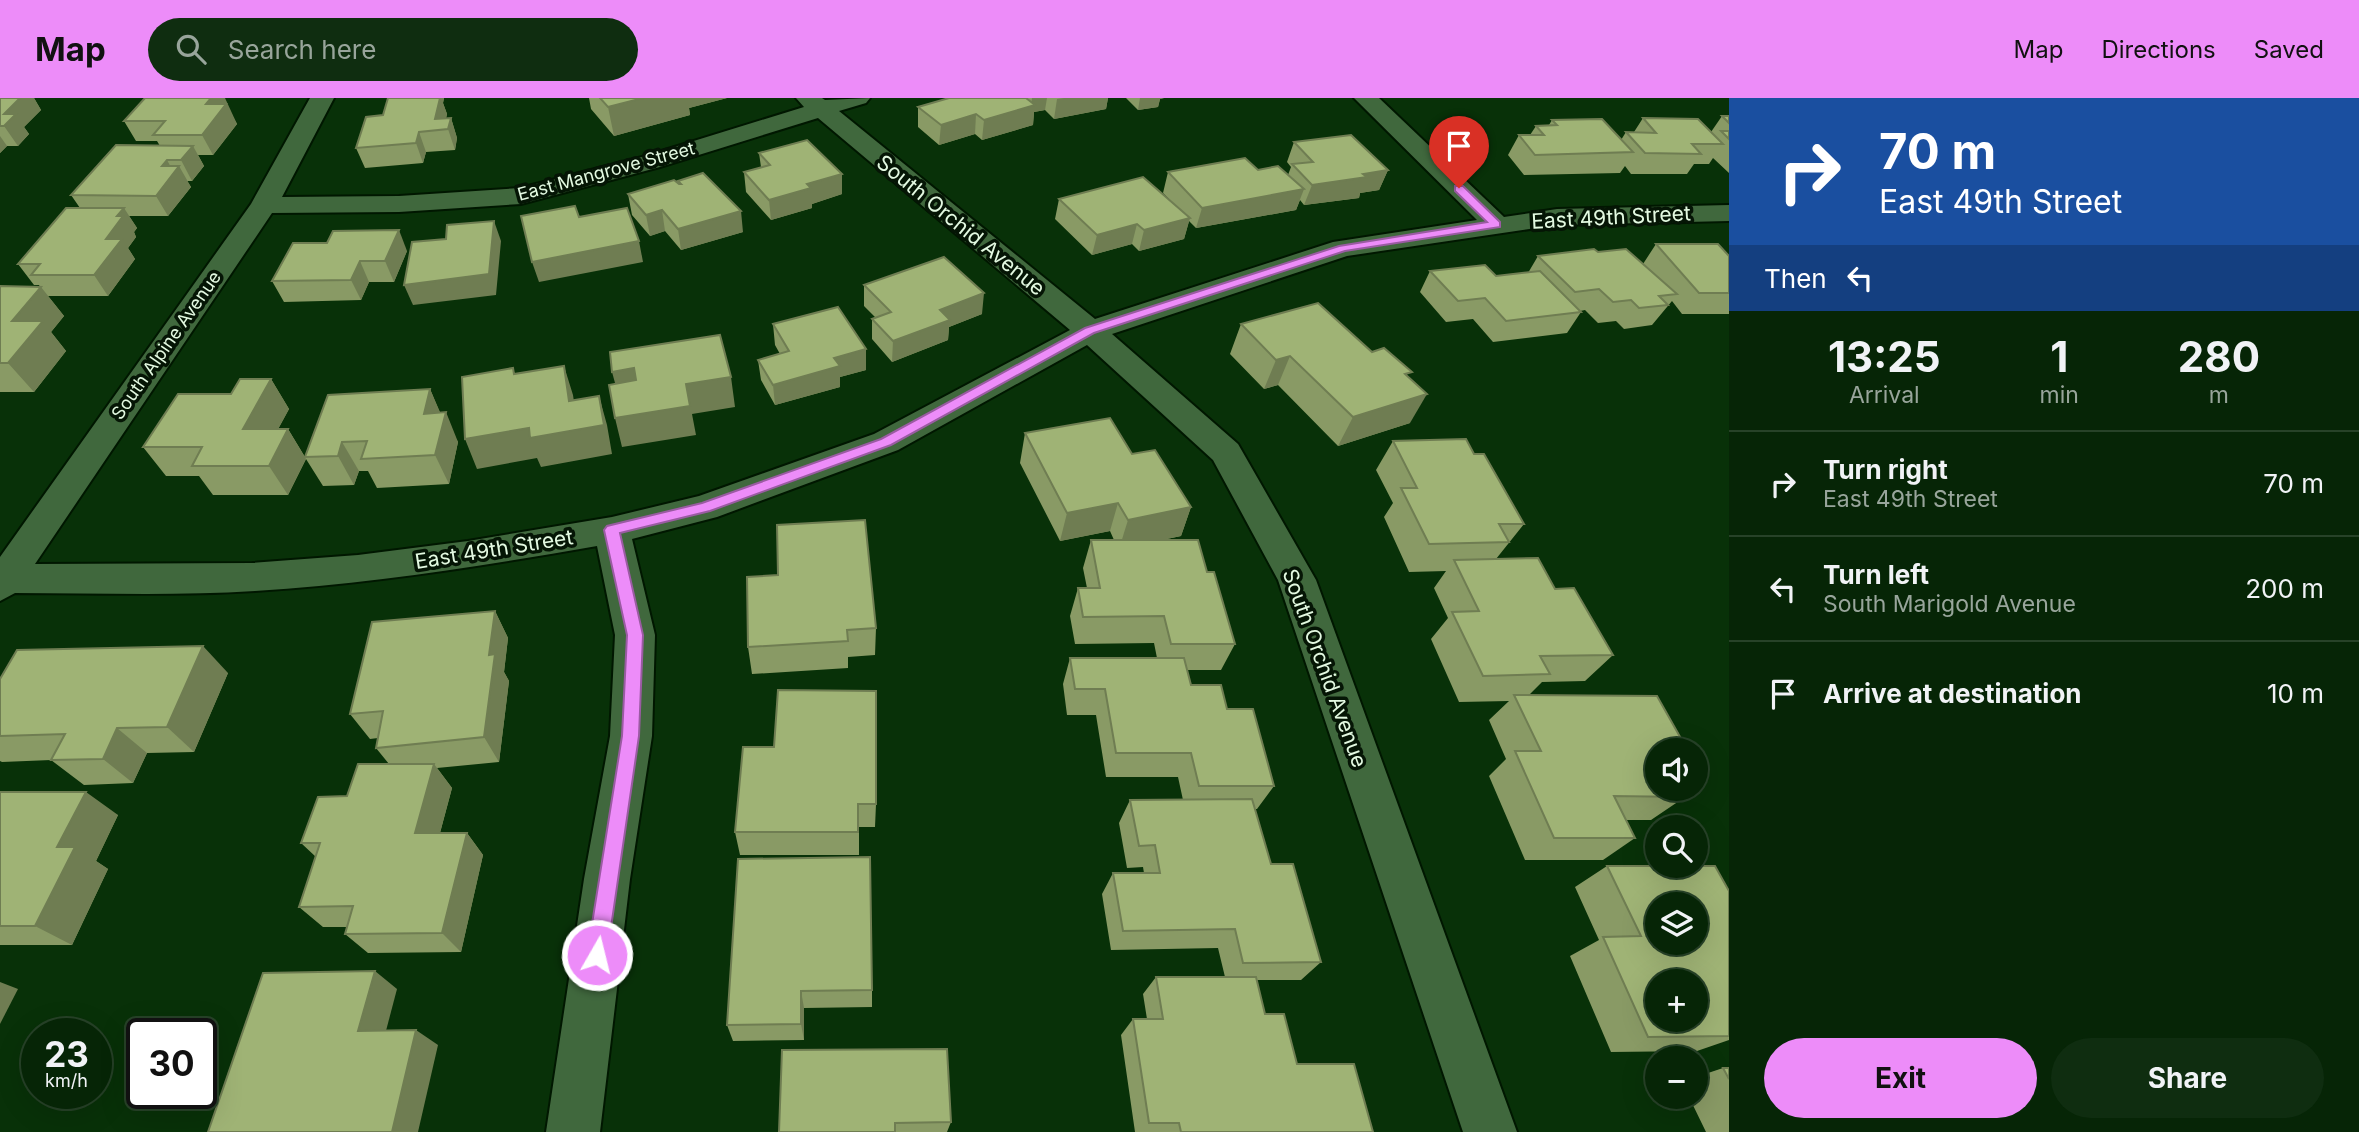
<!DOCTYPE html>
<meta charset="utf-8">
<style>
:root{--surface:#062506;--page:#0f2d10;--text:#f1f3f6;--muted:#98a59b;--line:#274228;--accent:#ed8cf9}
body{margin:0;font-family:Inter,sans-serif;background:var(--page);color:var(--text);height:100vh;display:flex;flex-direction:column;font-size:26px;white-space:nowrap}
*{box-sizing:border-box;margin:0}
p{font-size:23px;color:var(--muted)}
.icon{flex:none;width:38px;height:38px;fill:none;stroke:currentColor;stroke-width:2;stroke-linecap:round;stroke-linejoin:round}
.map{position:relative;flex:1;overflow:hidden}
.drawer{display:flex;flex-direction:column;background:var(--surface);width:630px}
.drawer>*{flex:none}
.hud{background:#1a4fa0;color:#fff;overflow:hidden}
.controls{position:absolute;left:1645px;top:640px;display:grid;gap:14px}
.controls a{display:grid;place-items:center;width:63px;height:63px;border-radius:50%;background:var(--surface);box-shadow:0 7px 28px #0002,0 0 0 2px var(--line);font-size:35px}
.speed{position:absolute;left:21px;top:920px;display:flex;gap:14px;font-size:35px;font-weight:700;text-align:center}
.speed>*{display:grid;place-content:center;width:91px;height:91px;border-radius:50%;background:var(--surface);box-shadow:0 7px 28px #0002,0 0 0 2px var(--line);line-height:1}
.speed small{font-size:18px;font-weight:400}
.speed .limit{border:4px solid #111;border-radius:10px;background:#fff;color:#111}
.pin{position:absolute;display:grid;place-items:center;width:60px;height:60px;color:#fff;margin:-72px -30px;border-radius:50% 50% 50% 0;rotate:-45deg;box-shadow:0 0 7px #0007}
.pin .icon{rotate:45deg}
.me{position:absolute;width:77px;margin:-38px;rotate:8deg;stroke-linejoin:round;filter:drop-shadow(0 0 5px #0008)}
.turn{display:flex;align-items:center;gap:24px;height:147px;padding:0 35px;font-size:32px}
.turn .icon{width:91px;height:91px;stroke-width:2.5}
.turn b{display:block;font-size:49px;line-height:60px}
.then{display:flex;align-items:center;height:66px;padding:0 35px;background:#0003;gap:14px;font-size:26px}
.eta{display:flex;justify-content:space-evenly;align-items:center;height:119px;text-align:center}
.eta b{font-size:42px;font-weight:700;line-height:49px}
.action{display:flex;gap:14px;margin-top:auto;padding:14px 35px}
.action a{flex:1;height:80px;border-radius:42px;background:var(--accent);color:#111;font-size:28px;font-weight:700;line-height:80px;text-align:center}
.action a+a{background:var(--page);color:var(--text)}
ul{padding:0;list-style:none}
li{display:flex;align-items:center;gap:21px;height:105px;padding:0 35px;border-top:2px solid var(--line)}
li div{flex:1}
li b{display:block;font-size:26px}
li em{font-style:normal}
header{display:flex;align-items:center;gap:42px;box-sizing:border-box;height:98px;padding:0 35px;background:var(--accent);color:#111}
header strong{font-size:33px}
nav{display:flex;gap:38px;margin-inline-start:auto;font-size:24px}
.search{width:490px;height:63px;background:var(--page);display:flex;align-items:center;gap:18px;box-sizing:border-box;padding:0 24px;border-radius:38px;color:var(--muted);font-size:26px}
main{display:flex;flex:1;min-height:0}
.map>svg:first-child{display:block}
.lines{fill:none;stroke-linecap:round;stroke-linejoin:round}
.street-casing{stroke:#001700;stroke-width:4}
.street{fill:#40683d;fill-rule:evenodd}
.wall{fill:#899a65}
.shaded-wall{fill:#6f7d52}
.building{fill:#9fb375;stroke:#6f7d52;stroke-width:2;fill-rule:evenodd}
.route{fill:#ed8cf9;stroke:#9a5ba2;stroke-width:2}
.labels{text-anchor:middle;dominant-baseline:central;stroke-width:7;stroke-linejoin:round;paint-order:stroke}
.far-street-label{font-size:18px;fill:#e3f9e1;stroke:#051505}
.street-label{font-size:21px;fill:#e3f9e1;stroke:#051505}
</style>
<header>
<strong>Map</strong>
<div class="search"><svg class="icon" aria-label="search" viewBox="0 0 24 24"><circle cx="10" cy="10" r="6"/><path d="M15 15l6 6"/></svg>Search here</div>
<nav><a>Map</a><a>Directions</a><a>Saved</a></nav>
</header>
<main>
<div class="map">
<svg width="1729" height="1034" viewBox="0 0 1729 1034">
<rect width="100%" height="100%" fill="#083108"/>
<g class="lines">
<defs>
<path id="street" d="M310,0H334L282,99L399,98L520,90L642,59L804,9L796,0H822L825,2L870,0L866,5L839,13L1095,221L1333,144L1477,122L1354,0H1379L1504,119L1557,111L1729,107V123L1557,127L1347,158L1112,236L1238,346L1316,482L1517,1034H1463L1278,482L1213,362L1087,247L898,352L717,419L632,441L655,537L652,638L630,781L600,1034H546L584,781L610,638L615,537L597,448C483,468 370,486 255,493C175,498 95,495 15,495L0,503V459L251,106ZM818,20L1070,232L874,336L699,398L612,419L468,443L358,457L252,465L35,466L272,115L399,114L521,106L660,69Z"/>
</defs>
<use href="#street" class="street-casing"/>
<use href="#street" class="street"/>
</g>
<g class="wall">
<path d="M0,0H34L41,12L24,29L29,36L18,48H7L0,55Z"/>
<path d="M388,0H444L443,5L447,16L446,20H451L457,40L455,52L426,54L423,65L365,70L356,50L383,17Z"/>
<path d="M589,0H727L689,10L690,17L614,38L591,11Z"/>
<path d="M949,0H1108L1106,11L1054,21L1045,12L1034,14L1033,27L982,42L975,36L939,47L918,29V9Z"/>
<path d="M1126,0H1164L1160,1L1158,9L1138,12Z"/>
<path d="M229,9L228,10L237,26L213,57H198L204,68L192,83H187L191,89L168,118H129L137,130L134,134L136,139L128,150L135,161L108,198H48L64,218L51,234L66,253L34,294H0V188L40,189L39,187H34L18,166L80,110L71,97L160,48L157,43H136L124,23Z"/>
<path d="M1722,18H1729V75L1713,60L1709,66H1694L1687,76H1631L1625,68L1620,75L1524,77L1508,57L1519,37H1530L1536,28L1549,27L1552,22L1621,42L1626,34H1634L1643,20L1711,34Z"/>
<path d="M1294,44L1388,72L1379,92L1360,95L1359,100L1304,107L1300,102L1296,112L1196,130L1189,123L1184,141L1139,153L1132,146L1092,157L1055,121L1059,101L1171,103L1163,95L1168,74L1258,72L1288,77L1291,69L1287,64Z"/>
<path d="M759,55L842,76V96L812,106V110L771,122L746,94L744,74L761,69Z"/>
<path d="M678,83L743,134L681,152L665,133L650,138L632,117L628,96L679,86Z"/>
<path d="M1656,146L1729,158V216H1682L1672,203L1652,227L1624,231L1616,223L1598,225L1585,212L1580,213L1581,214L1567,235L1493,244L1473,221L1446,224L1420,194L1430,173L1496,178L1528,175L1538,158L1598,154L1643,166Z"/>
<path d="M407,153L394,184H369L361,202L284,204L272,183Z"/>
<path d="M864,187L982,216L949,229L948,242L892,264L872,241V221L875,219L864,208Z"/>
<path d="M773,226L866,251V272L840,279V289L775,307L761,282L758,262L780,256L775,247Z"/>
<path d="M1241,226L1372,254L1409,280L1410,325L1338,348L1278,287L1264,291L1230,256Z"/>
<path d="M271,281L289,311L278,331H288L305,359L430,291L440,315L458,344L449,386L377,390L368,373H359L354,387L323,388L306,361L288,397H213L199,378H166L143,349L231,296Z"/>
<path d="M1025,335L1132,356L1191,409L1181,438L1162,442L1207,474L1235,546L1221,572H1187L1191,587L1227,611L1274,688L1257,711H1255L1271,766L1321,864L1301,882H1257L1265,916L1297,966L1373,1034H1135L1121,937L1133,921H1147L1143,896L1156,879H1225L1218,850L1111,852L1102,796L1113,775H1144L1143,769L1127,770L1119,725L1130,702H1183L1178,679H1106L1096,617H1067L1063,586L1070,560H1157L1154,545L1075,546L1070,518L1078,490H1087L1083,470L1091,442H1114L1110,433L1060,443L1020,365Z"/>
<path d="M1393,343L1474,356L1524,426L1496,461L1555,491L1613,557L1585,583L1542,584L1529,597L1657,653L1685,699L1651,722H1626L1635,740L1603,762H1525L1489,678L1506,661L1489,622L1509,603L1459,604L1431,541L1448,520L1434,490L1446,473L1409,474L1384,419L1393,405L1376,372Z"/>
<path d="M747,479L876,530L875,557L848,559V570L752,576L748,549Z"/>
<path d="M495,513L508,540L504,574L509,583L499,664L437,670L452,690L440,735H467L483,757L461,854L368,855L345,836L347,829H323L299,809L316,759L301,745L347,698L389,666L376,650L378,640L370,641L350,616Z"/>
<path d="M228,575L194,654L147,655L133,685L84,687L51,662L2,664L0,663V581Z"/>
<path d="M743,649L876,706L875,729H859V757H740L735,734Z"/>
<path d="M0,694L118,717L96,763L108,771L72,847H0Z"/>
<path d="M738,761L872,892V909L804,910V942L733,943L727,927Z"/>
<path d="M1607,768L1729,793V942L1697,953L1611,954L1570,858L1599,842L1575,789Z"/>
<path d="M782,952L951,1024L947,1034H779Z"/>
<path d="M1723,970H1729V1034H1706L1689,999H1696V979Z"/>
</g>
<g class="shaded-wall">
<path d="M20,0H34L41,12L24,29L29,36L18,48L4,28V16Z"/>
<path d="M211,0H225L237,26L213,57L202,37L206,6Z"/>
<path d="M390,0H444L443,5L447,16L444,32Z"/>
<path d="M643,0H727L689,10L690,17L614,38L608,9Z"/>
<path d="M1032,0H1047L1045,12L1034,14L1033,27L982,42L984,22L1031,8Z"/>
<path d="M1064,0H1108L1106,11L1054,21L1057,1Z"/>
<path d="M1140,0H1164L1160,1L1158,9L1138,12Z"/>
<path d="M976,16L975,36L939,47L941,27Z"/>
<path d="M451,20L457,40L455,52L448,31Z"/>
<path d="M419,34L426,54L423,65L416,45Z"/>
<path d="M0,38L7,48L0,55Z"/>
<path d="M193,48L204,68L192,83L181,62Z"/>
<path d="M167,62L174,75L179,68L191,89L168,118L156,98L162,68Z"/>
<path d="M1388,72L1379,92L1360,95L1359,100L1304,107L1312,87L1363,76Z"/>
<path d="M842,76V96L812,106V110L771,122L769,102L807,86Z"/>
<path d="M1304,91L1296,112L1196,130L1202,110Z"/>
<path d="M124,110L137,130L134,134L136,139L128,150L135,161L108,198L94,177L106,141L117,118Z"/>
<path d="M662,112L665,133L650,138L646,117Z"/>
<path d="M741,113L743,134L681,152L678,131Z"/>
<path d="M1190,120L1184,141L1139,153L1144,132Z"/>
<path d="M494,123L501,143L496,197L413,207L404,187Z"/>
<path d="M1137,126L1132,146L1092,157L1097,137Z"/>
<path d="M399,132L407,153L394,184L385,163Z"/>
<path d="M639,143L643,164L539,184L532,164Z"/>
<path d="M360,163L369,184L361,202L351,182Z"/>
<path d="M41,189L64,218L51,234L66,253L34,294L8,265L12,223Z"/>
<path d="M984,195L982,216L949,229L948,242L892,264L893,243L940,212Z"/>
<path d="M866,251V272L840,279V289L775,307L773,287L834,260Z"/>
<path d="M1290,258L1278,287L1264,291L1276,262Z"/>
<path d="M564,268L573,297L578,331L599,298L607,327L612,356L541,369L537,360L477,371L465,341L529,330L569,303Z"/>
<path d="M634,270L641,300L620,303L612,274Z"/>
<path d="M731,279L735,309L692,316L696,337L622,349L615,320L686,286Z"/>
<path d="M271,281L289,311L262,361L243,331Z"/>
<path d="M430,291L443,321L424,316Z"/>
<path d="M1427,296L1410,325L1338,348L1353,319Z"/>
<path d="M446,314L458,344L449,386L435,357Z"/>
<path d="M288,331L306,361L288,397L269,368Z"/>
<path d="M342,344L359,373L354,387L338,358Z"/>
<path d="M1118,405L1110,433L1060,443L1067,415Z"/>
<path d="M1191,409L1181,438L1119,451L1128,422Z"/>
<path d="M495,513L508,540L504,574L509,583L499,664L484,639L489,557Z"/>
<path d="M203,548L228,575L194,654L167,629Z"/>
<path d="M117,630L147,655L133,685L103,661Z"/>
<path d="M434,666L452,690L434,757L415,735Z"/>
<path d="M86,694L118,717L96,763L108,771L72,847L35,828L57,749Z"/>
<path d="M467,735L483,757L461,854L442,835Z"/>
<path d="M375,873L397,891L382,948L358,933Z"/>
<path d="M0,884L18,891L0,926Z"/>
<path d="M801,893L804,910V942L801,926Z"/>
<path d="M416,932L438,947L418,1034H392Z"/>
</g>
<g class="building">
<path d="M0,0H20L4,16H16L4,28H0Z"/>
<path d="M145,0H211L206,6H226L202,37H153L165,23H124Z"/>
<path d="M388,0H440L435,21L451,20L448,31L419,34L416,45L356,50L366,19L383,17Z"/>
<path d="M600,0H643L608,9Z"/>
<path d="M949,0H1026L1035,7L984,22L976,16L941,27L918,9Z"/>
<path d="M1722,18H1729V25Z"/>
<path d="M1643,20L1698,21L1723,46H1692L1701,56L1645,55L1626,34L1656,35Z"/>
<path d="M1602,21L1633,54L1535,57L1519,37H1544L1536,28L1557,27L1552,22Z"/>
<path d="M1721,33H1729V41Z"/>
<path d="M1351,37L1388,72L1363,76L1367,79L1312,87L1292,66L1313,64L1294,44Z"/>
<path d="M807,42L842,76L807,86L811,90L769,102L744,74L770,67L759,55Z"/>
<path d="M116,47L193,48L181,62H167L162,68H179L156,98L71,97Z"/>
<path d="M1245,60L1258,72L1278,68L1304,91L1202,110L1168,74Z"/>
<path d="M703,75L741,113L678,131L662,112L646,117L628,96L674,82L679,86H681L678,83Z"/>
<path d="M1143,79L1190,120L1144,132L1137,126L1097,137L1059,101Z"/>
<path d="M575,108L579,119L627,110L639,143L532,164L521,118Z"/>
<path d="M66,110H124L117,118H123L106,141H122L94,177H31L40,166H18Z"/>
<path d="M494,123L489,176L404,187L412,144L446,141L447,127Z"/>
<path d="M399,132L385,163H360L351,182L272,183L293,145H327L333,133Z"/>
<path d="M1656,146H1718L1729,158V195H1699Z"/>
<path d="M1594,151L1598,154L1626,151L1677,196L1659,198L1668,207L1639,210L1631,202L1613,204L1599,191L1575,194L1538,158Z"/>
<path d="M944,159L984,195L940,212L950,222L893,243L872,221L891,214L864,187Z"/>
<path d="M1485,167L1496,178L1540,173L1581,214L1506,223L1485,200L1458,203L1430,173Z"/>
<path d="M0,188L41,189L12,223H43L8,265H0Z"/>
<path d="M1318,205L1372,254L1384,250L1412,274L1405,276L1427,296L1353,319L1290,258L1276,262L1241,226Z"/>
<path d="M838,209L866,251L834,260L840,268L773,287L758,262L789,253L773,226Z"/>
<path d="M720,237L731,279L686,286L690,308L615,320L609,287L636,282L634,270L612,274L610,254Z"/>
<path d="M564,268L569,303L599,298L604,327L530,340L529,330L465,341L462,279L513,270L514,276Z"/>
<path d="M240,281H271L243,331H288L269,368H192L202,349H143L178,296H231Z"/>
<path d="M430,291L424,316L446,314L435,357L361,361L367,343L342,344L338,358L305,359L328,297Z"/>
<path d="M1110,320L1132,356L1155,352L1191,409L1128,422L1118,405L1067,415L1025,335Z"/>
<path d="M1466,341L1474,356H1484L1524,426H1499L1509,444L1429,446L1401,390H1417L1393,343Z"/>
<path d="M865,422L876,530L847,532L848,543L748,549L747,479L778,477L777,427Z"/>
<path d="M1091,442H1198L1207,474H1214L1235,546H1171L1164,518L1083,519L1078,490H1100Z"/>
<path d="M1538,460L1555,491L1574,490L1613,557L1540,558L1550,576L1483,578L1452,514L1479,513L1454,462Z"/>
<path d="M495,513L489,557L495,556L484,639L376,650L383,613L350,616L372,524Z"/>
<path d="M203,548L167,629L117,630L103,661L51,662L65,636L0,638V581L17,552Z"/>
<path d="M1070,560H1184L1191,587H1221L1227,611H1253L1274,688H1199L1191,655H1116L1105,591H1075Z"/>
<path d="M778,592L876,593V706H858V734H735L743,649H774Z"/>
<path d="M1514,597L1657,598L1688,653H1657V691H1681L1685,699L1614,698L1635,740H1554L1515,653H1541Z"/>
<path d="M358,666H434L415,735H467L442,835L345,836L353,808L299,809L320,745H301L318,699L347,698Z"/>
<path d="M0,694H86L57,749H75L35,828H0Z"/>
<path d="M1252,701L1271,766H1293L1321,864L1243,865L1235,831L1123,833L1113,775H1160L1155,747L1139,748L1130,702Z"/>
<path d="M870,759L872,892L801,893V926L727,927L738,761Z"/>
<path d="M1607,768H1715L1729,793V938L1648,939L1603,839L1641,838ZM1657,807H1696V845H1657ZM1657,884H1696V922H1657Z"/>
<path d="M375,873L358,933L416,932L392,1034H208L263,875Z"/>
<path d="M1156,879H1256L1265,916H1284L1297,966H1354L1373,1034H1181L1179,1025H1149L1133,921H1163Z"/>
<path d="M947,951L951,1024L895,1025V1034H779L782,952Z"/>
<path d="M1723,970H1729V981Z"/>
</g>
<path class="route" d="M1455,88H1463L1500,124V129L1345,153L1094,235L891,347L710,413L620,435L643,537L639,638L607,857L604,864L597,867L590,864L587,857L622,638L627,537L604,432L607,428L702,405L881,341L1085,230L1339,148L1487,124L1455,93Z"/>
<g class="labels">
<g class="far-street-label">
<text transform="translate(606 73) rotate(-15)">East Mangrove Street</text>
<text transform="translate(166 247) rotate(-55)">South Alpine Avenue</text>
</g>
<g class="street-label">
<text transform="translate(1611 119) rotate(-3)">East 49th Street</text>
<text transform="translate(961 127) rotate(39)">South Orchid Avenue</text>
<text transform="translate(494 451) rotate(-9)">East 49th Street</text>
<text transform="translate(1325 570) rotate(70)">South Orchid Avenue</text>
</g>
</g>
</svg>
<div class="controls">
<a><svg class="icon" aria-label="sound" viewBox="0 0 24 24"><path d="M4 9h4l5-4v14l-5-4H4zM17 9q2 3 0 6"/></svg></a>
<a><svg class="icon" aria-label="search" viewBox="0 0 24 24"><circle cx="10" cy="10" r="6"/><path d="M15 15l6 6"/></svg></a>
<a><svg class="icon" aria-label="layers" viewBox="0 0 24 24"><path d="M12 4l9 5-9 5-9-5zM3 14l9 5 9-5"/></svg></a>
<a>+</a>
<a>−</a>
</div>
<div class="speed"><div>23<small>km/h</small></div><div class="limit">30</div></div>
<div class="pin" style="left:1459px;top:90px;background:#d93025"><svg class="icon" aria-label="arrive" viewBox="0 0 24 24"><path d="M6 21V4h12l-3 4 3 4H6"/></svg></div>
<svg class="me" style="left:597px;top:857px" viewBox="-20 -20 40 40"><circle r="17" fill="#ed8cf9" stroke="#fff" stroke-width="3"/><path d="M0-11L8 9 0 5-8 9z" fill="#fff"/></svg>
</div>
<section class="drawer">
<div class="hud">
<div class="turn"><svg class="icon" aria-label="right" viewBox="0 0 24 24"><path d="M7 20v-9h11M14 6l5 5-5 5"/></svg><div><b>70 m</b>East 49th Street</div></div>
<div class="then">Then<svg class="icon" aria-label="left" viewBox="0 0 24 24"><path d="M17 20v-9H6M10 6l-5 5 5 5"/></svg></div>
</div>
<div class="eta">
<div><b>13:25</b><p>Arrival</p></div>
<div><b>1</b><p>min</p></div>
<div><b>280</b><p>m</p></div>
</div>
<ul>
<li><svg class="icon" aria-label="right" viewBox="0 0 24 24"><path d="M7 20v-9h11M14 6l5 5-5 5"/></svg><div><b>Turn right</b><p>East 49th Street</p></div><em>70 m</em></li>
<li><svg class="icon" aria-label="left" viewBox="0 0 24 24"><path d="M17 20v-9H6M10 6l-5 5 5 5"/></svg><div><b>Turn left</b><p>South Marigold Avenue</p></div><em>200 m</em></li>
<li><svg class="icon" aria-label="arrive" viewBox="0 0 24 24"><path d="M6 21V4h12l-3 4 3 4H6"/></svg><div><b>Arrive at destination</b></div><em>10 m</em></li>
</ul>
<div class="action"><a>Exit</a><a>Share</a></div>
</section>
</main>
